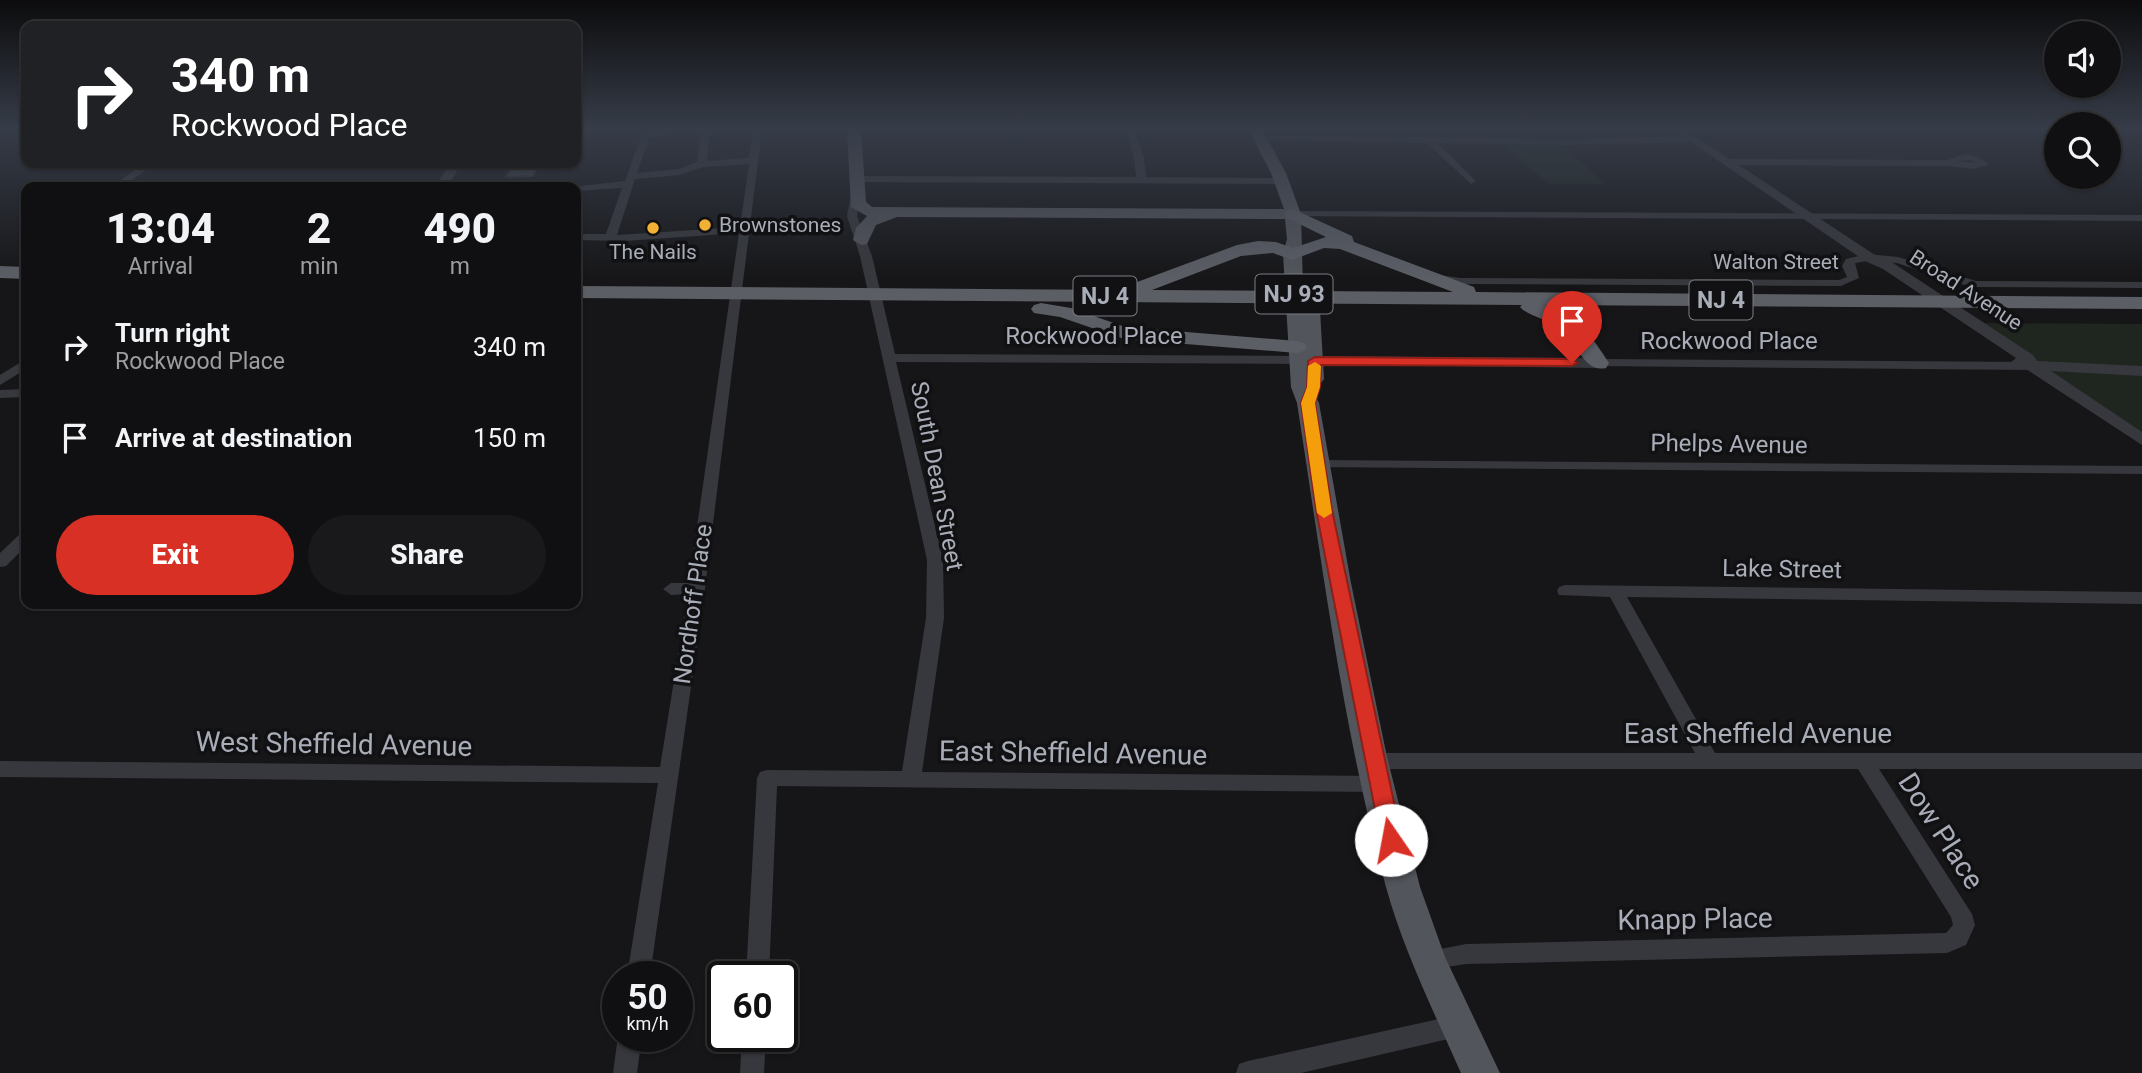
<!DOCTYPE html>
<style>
:root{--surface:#101012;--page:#19191b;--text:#f1f3f6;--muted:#9c9d9f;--line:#303032;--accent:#d93025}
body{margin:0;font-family:Roboto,sans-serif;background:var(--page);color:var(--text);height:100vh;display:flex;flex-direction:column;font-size:26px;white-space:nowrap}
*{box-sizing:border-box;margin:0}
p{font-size:23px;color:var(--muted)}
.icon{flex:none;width:38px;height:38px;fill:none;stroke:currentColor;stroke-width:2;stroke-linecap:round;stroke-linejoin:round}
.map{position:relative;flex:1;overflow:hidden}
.drawer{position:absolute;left:21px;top:182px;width:560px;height:427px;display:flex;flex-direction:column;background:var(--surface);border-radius:14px;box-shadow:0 2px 5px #0004,0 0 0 2px var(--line)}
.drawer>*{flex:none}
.guide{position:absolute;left:21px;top:21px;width:560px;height:147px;border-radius:14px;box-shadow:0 2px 5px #0004,0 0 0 2px var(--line);background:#202124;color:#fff;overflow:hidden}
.tools{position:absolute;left:2044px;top:21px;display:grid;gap:14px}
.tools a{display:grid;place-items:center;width:77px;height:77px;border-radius:50%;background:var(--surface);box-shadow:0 2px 5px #0004,0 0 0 2px var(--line);font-size:35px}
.speed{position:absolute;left:602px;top:961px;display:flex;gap:14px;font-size:35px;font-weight:700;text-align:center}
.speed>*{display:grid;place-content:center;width:91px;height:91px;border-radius:50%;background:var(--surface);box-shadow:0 2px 5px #0004,0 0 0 2px var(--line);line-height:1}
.speed small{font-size:18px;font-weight:400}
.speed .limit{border:4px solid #111;border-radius:10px;background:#fff;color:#111}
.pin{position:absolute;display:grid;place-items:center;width:60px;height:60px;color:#fff;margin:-72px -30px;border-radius:50% 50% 50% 0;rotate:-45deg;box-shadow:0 0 7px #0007}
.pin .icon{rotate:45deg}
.me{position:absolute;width:77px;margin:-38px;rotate:348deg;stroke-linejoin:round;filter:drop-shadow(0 0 5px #0008)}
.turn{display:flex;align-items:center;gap:24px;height:147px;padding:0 35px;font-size:32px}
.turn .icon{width:91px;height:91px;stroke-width:2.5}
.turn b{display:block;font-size:49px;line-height:60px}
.eta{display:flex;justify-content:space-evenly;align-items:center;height:119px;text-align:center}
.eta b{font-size:42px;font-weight:800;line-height:49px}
.action{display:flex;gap:14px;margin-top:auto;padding:14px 35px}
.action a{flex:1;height:80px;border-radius:42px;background:var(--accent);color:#fff;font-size:28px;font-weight:800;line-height:80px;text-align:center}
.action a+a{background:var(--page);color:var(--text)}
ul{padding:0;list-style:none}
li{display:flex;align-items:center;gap:21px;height:91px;padding:0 35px}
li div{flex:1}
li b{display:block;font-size:26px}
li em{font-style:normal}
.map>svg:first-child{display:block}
.green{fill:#1e261f}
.building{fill:#404145;stroke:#303034;stroke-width:2}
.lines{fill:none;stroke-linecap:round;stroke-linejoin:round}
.minor{fill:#37383d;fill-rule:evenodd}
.tertiary{fill:#37383d;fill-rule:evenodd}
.primary{fill:#53555c;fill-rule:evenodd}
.trunk{fill:#5b5e65;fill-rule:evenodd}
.route{fill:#d93025;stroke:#8d1f18;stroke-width:2}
.slow{fill:#f59e0b}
.poi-dot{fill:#f2b134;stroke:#111113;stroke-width:2.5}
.labels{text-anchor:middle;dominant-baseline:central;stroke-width:7;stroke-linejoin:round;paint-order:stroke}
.far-poi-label{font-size:21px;fill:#a8adb8;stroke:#111113;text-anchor:start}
.far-street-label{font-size:21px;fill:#a8adb8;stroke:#111113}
.shield{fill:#111113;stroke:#7b7e86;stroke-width:2}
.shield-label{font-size:23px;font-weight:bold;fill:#a8adb8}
.street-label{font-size:24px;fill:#a8adb8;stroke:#111113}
.near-street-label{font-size:28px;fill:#a8adb8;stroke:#111113}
</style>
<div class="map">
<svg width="2142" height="1073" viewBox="0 0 2142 1073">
<rect width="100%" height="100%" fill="#161618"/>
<g class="green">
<path d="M1560,143L1606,184H1549L1501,144Z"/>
<path d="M1968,323L2142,324V438Z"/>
</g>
<path class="building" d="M514,163H539L533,176L506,177Z"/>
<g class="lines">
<g class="minor">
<path d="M671,129H710L707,161L749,158L754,129H762L705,588L650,976H627L658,783L0,777V761L660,767L688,594L671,595L663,589L671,583H689L739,233L625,241L576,240V234H606L622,188L576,191V187H572L625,181L642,134ZM679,133H701L697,162L679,169L637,173L649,138ZM749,164L740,227L617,235L635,179L679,175L703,167Z"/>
<path d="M1126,129H1134L1144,158L1146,177L1282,178L1287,181L1282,184L856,182L851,179L856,176L1136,177L1134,158Z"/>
<path d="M1261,135L1567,139L1692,136L1697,139L1692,142L1567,145L1437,143L1474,179L1476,181L1471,184L1427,143L1258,140V136Z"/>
<path d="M1966,154L1978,157L1989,164L1975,169L1949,166L1727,165L1722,162L1727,159L1947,160ZM1970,160L1976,163L1959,161Z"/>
<path d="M145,163H156L124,186H118V182Z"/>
<path d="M857,186L862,189L857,216L872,256L895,354L1298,356L1304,360L1298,364L896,362L943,560L944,618L922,772L1379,776L1386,778L1389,784L1386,790L1379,792L777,786L769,976H746L757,778L760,772L767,770L902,771L926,618L927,560L860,256L847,216L852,189Z"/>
<path d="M1293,211L2142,215V221L1289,216L1288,214Z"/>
<path d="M1867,254L1898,257L1976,281L2142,282V288L1976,287L1956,283L1897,263L1867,261L1855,263L1859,278L1841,286L1460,284L1439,281L1433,278L1439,275L1460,278L1839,280L1847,277L1842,266L1846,259Z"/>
<path d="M26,359V369L0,385V375Z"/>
<path d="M1598,359L2032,362L2038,366L2032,370L1593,366V360Z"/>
<path d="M26,389V397L0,398V390Z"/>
<path d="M1317,460L2142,466V474L1312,467L1310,464Z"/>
<path d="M26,533V546L6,566L0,567V553L20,534Z"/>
<path d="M1565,585L2142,592V604L1627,597L1715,753H2142V769H1879L1972,914L1975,925L1966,945L1947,953L1466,964L1428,970L1420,967L1417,960L1420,953L1466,944L1946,933L1953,925L1951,917L1858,769H1374L1367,766L1364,761L1367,756L1374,753H1695L1610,597L1559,595L1557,591L1559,587Z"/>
<path d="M1457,1015L1465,1018L1469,1026L1465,1034L1457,1037L1301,1073H1236L1239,1064L1248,1061Z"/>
<path d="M618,1036H642L637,1073H613Z"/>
<path d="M742,1036H766L764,1073H740Z"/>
</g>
<g class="tertiary">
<path d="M1672,129H1684L1875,255L1893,263L2033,355L2037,361L2142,366V376L2051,371L2142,432V445L2026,369L2011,362L2016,358L1883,269L1865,261Z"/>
<path d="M450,163H462L447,187H435Z"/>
<path d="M1315,356L1598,358L1606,363L1598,368L1309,364L1307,361L1309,358Z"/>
</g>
<path class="primary" d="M847,129H861L866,202L872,207L1284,209L1271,173L1248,129H1262L1286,173L1301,214L1303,289L1310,288L1319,293L1324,379L1321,383L1311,384V387L1319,403L1351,583L1387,757L1420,887L1445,957L1500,1073H1461C1434,1012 1404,952 1386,887C1343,731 1322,563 1297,403L1291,387L1283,254L1287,239L1285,219L897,217L876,225L867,244L861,245L853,240L856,228L867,216L851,207Z"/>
<g class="trunk">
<path d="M1293,209L1352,236L1354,242L1474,287L1476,292L2142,297V309L1545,305C1576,313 1592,337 1609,363L1606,368C1584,373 1577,343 1563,331C1552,320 1527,316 1520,307L1522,305L576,298V286L1127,290L1129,285L1237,245L1258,241L1276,242L1293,248L1326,237L1287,218L1284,214L1287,210ZM1324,248L1340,249L1453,292L1152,290L1241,256L1273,253L1292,260Z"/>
<path d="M0,266L26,267V279L0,278Z"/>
<path d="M1041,303L1071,308L1125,327L1297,341L1304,343L1307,347L1304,351L1297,353L1124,339L1060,317L1034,313L1031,309L1034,305Z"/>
</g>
</g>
<linearGradient id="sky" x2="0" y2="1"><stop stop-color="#0c0c0d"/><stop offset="0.46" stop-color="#363c48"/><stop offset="1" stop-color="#363c48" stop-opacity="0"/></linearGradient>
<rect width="2142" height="279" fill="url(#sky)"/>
<path class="route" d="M1315,357L1572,359L1578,363L1572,366L1321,365L1320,387L1315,403L1332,510L1402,840L1399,846L1391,849L1384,846L1381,840L1316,510L1301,403L1307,387L1308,361Z"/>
<path class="slow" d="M1315,362L1321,366L1320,387L1315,403L1332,513L1324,518L1317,513L1301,403L1307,387L1308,366Z"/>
<g class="poi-dot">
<circle cx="705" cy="225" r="7"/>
<circle cx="653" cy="228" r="7"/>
</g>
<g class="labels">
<g class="far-poi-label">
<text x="719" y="225">Brownstones</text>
<text x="653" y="252" text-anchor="middle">The Nails</text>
</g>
<g class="far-street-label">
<text x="1776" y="262">Walton Street</text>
<text transform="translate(1966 290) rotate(33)">Broad Avenue</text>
</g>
<g class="shield">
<rect x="1255.5" y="274.5" width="77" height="39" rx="5"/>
<rect x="1073.5" y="276.5" width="63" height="39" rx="5"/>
<rect x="1689.5" y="280.5" width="63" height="39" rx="5"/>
</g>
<g class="shield-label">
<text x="1294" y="294">NJ 93</text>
<text x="1105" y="296">NJ 4</text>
<text x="1721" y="300">NJ 4</text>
</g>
<g class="street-label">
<text x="1094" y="336">Rockwood Place</text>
<text x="1729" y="341">Rockwood Place</text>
<text transform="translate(1729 444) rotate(1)">Phelps Avenue</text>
<text transform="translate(937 476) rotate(79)">South Dean Street</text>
<text transform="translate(1782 569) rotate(1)">Lake Street</text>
<text transform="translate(693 604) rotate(-82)">Nordhoff Place</text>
</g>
<g class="near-street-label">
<text x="1758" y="733">East Sheffield Avenue</text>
<text transform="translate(334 744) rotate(1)">West Sheffield Avenue</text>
<text transform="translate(1073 753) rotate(1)">East Sheffield Avenue</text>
<text transform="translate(1941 831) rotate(57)">Dow Place</text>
<text transform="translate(1695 919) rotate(-1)">Knapp Place</text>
</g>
</g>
</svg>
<div class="tools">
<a><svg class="icon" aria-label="sound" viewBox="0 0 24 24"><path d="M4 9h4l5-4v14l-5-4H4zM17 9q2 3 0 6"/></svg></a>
<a><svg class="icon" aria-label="search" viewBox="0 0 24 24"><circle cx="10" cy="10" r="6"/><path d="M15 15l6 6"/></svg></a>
</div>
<div class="speed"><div>50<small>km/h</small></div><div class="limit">60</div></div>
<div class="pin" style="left:1572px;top:363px;background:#d93025"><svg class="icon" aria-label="arrive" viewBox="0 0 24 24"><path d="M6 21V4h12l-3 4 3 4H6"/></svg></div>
<svg class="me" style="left:1391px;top:840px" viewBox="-20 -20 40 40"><circle r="19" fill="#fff"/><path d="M0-13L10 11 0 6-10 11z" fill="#d93025"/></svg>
<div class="guide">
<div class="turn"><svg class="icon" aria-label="right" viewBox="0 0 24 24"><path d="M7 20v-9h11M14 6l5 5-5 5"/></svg><div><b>340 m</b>Rockwood Place</div></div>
</div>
<section class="drawer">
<div class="eta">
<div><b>13:04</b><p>Arrival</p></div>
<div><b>2</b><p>min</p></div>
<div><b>490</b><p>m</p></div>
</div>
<ul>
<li><svg class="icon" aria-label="right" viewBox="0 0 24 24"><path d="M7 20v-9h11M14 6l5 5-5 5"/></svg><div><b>Turn right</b><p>Rockwood Place</p></div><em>340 m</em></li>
<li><svg class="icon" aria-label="arrive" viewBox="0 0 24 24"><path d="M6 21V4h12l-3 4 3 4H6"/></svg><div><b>Arrive at destination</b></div><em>150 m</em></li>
</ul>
<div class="action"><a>Exit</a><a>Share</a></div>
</section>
</div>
